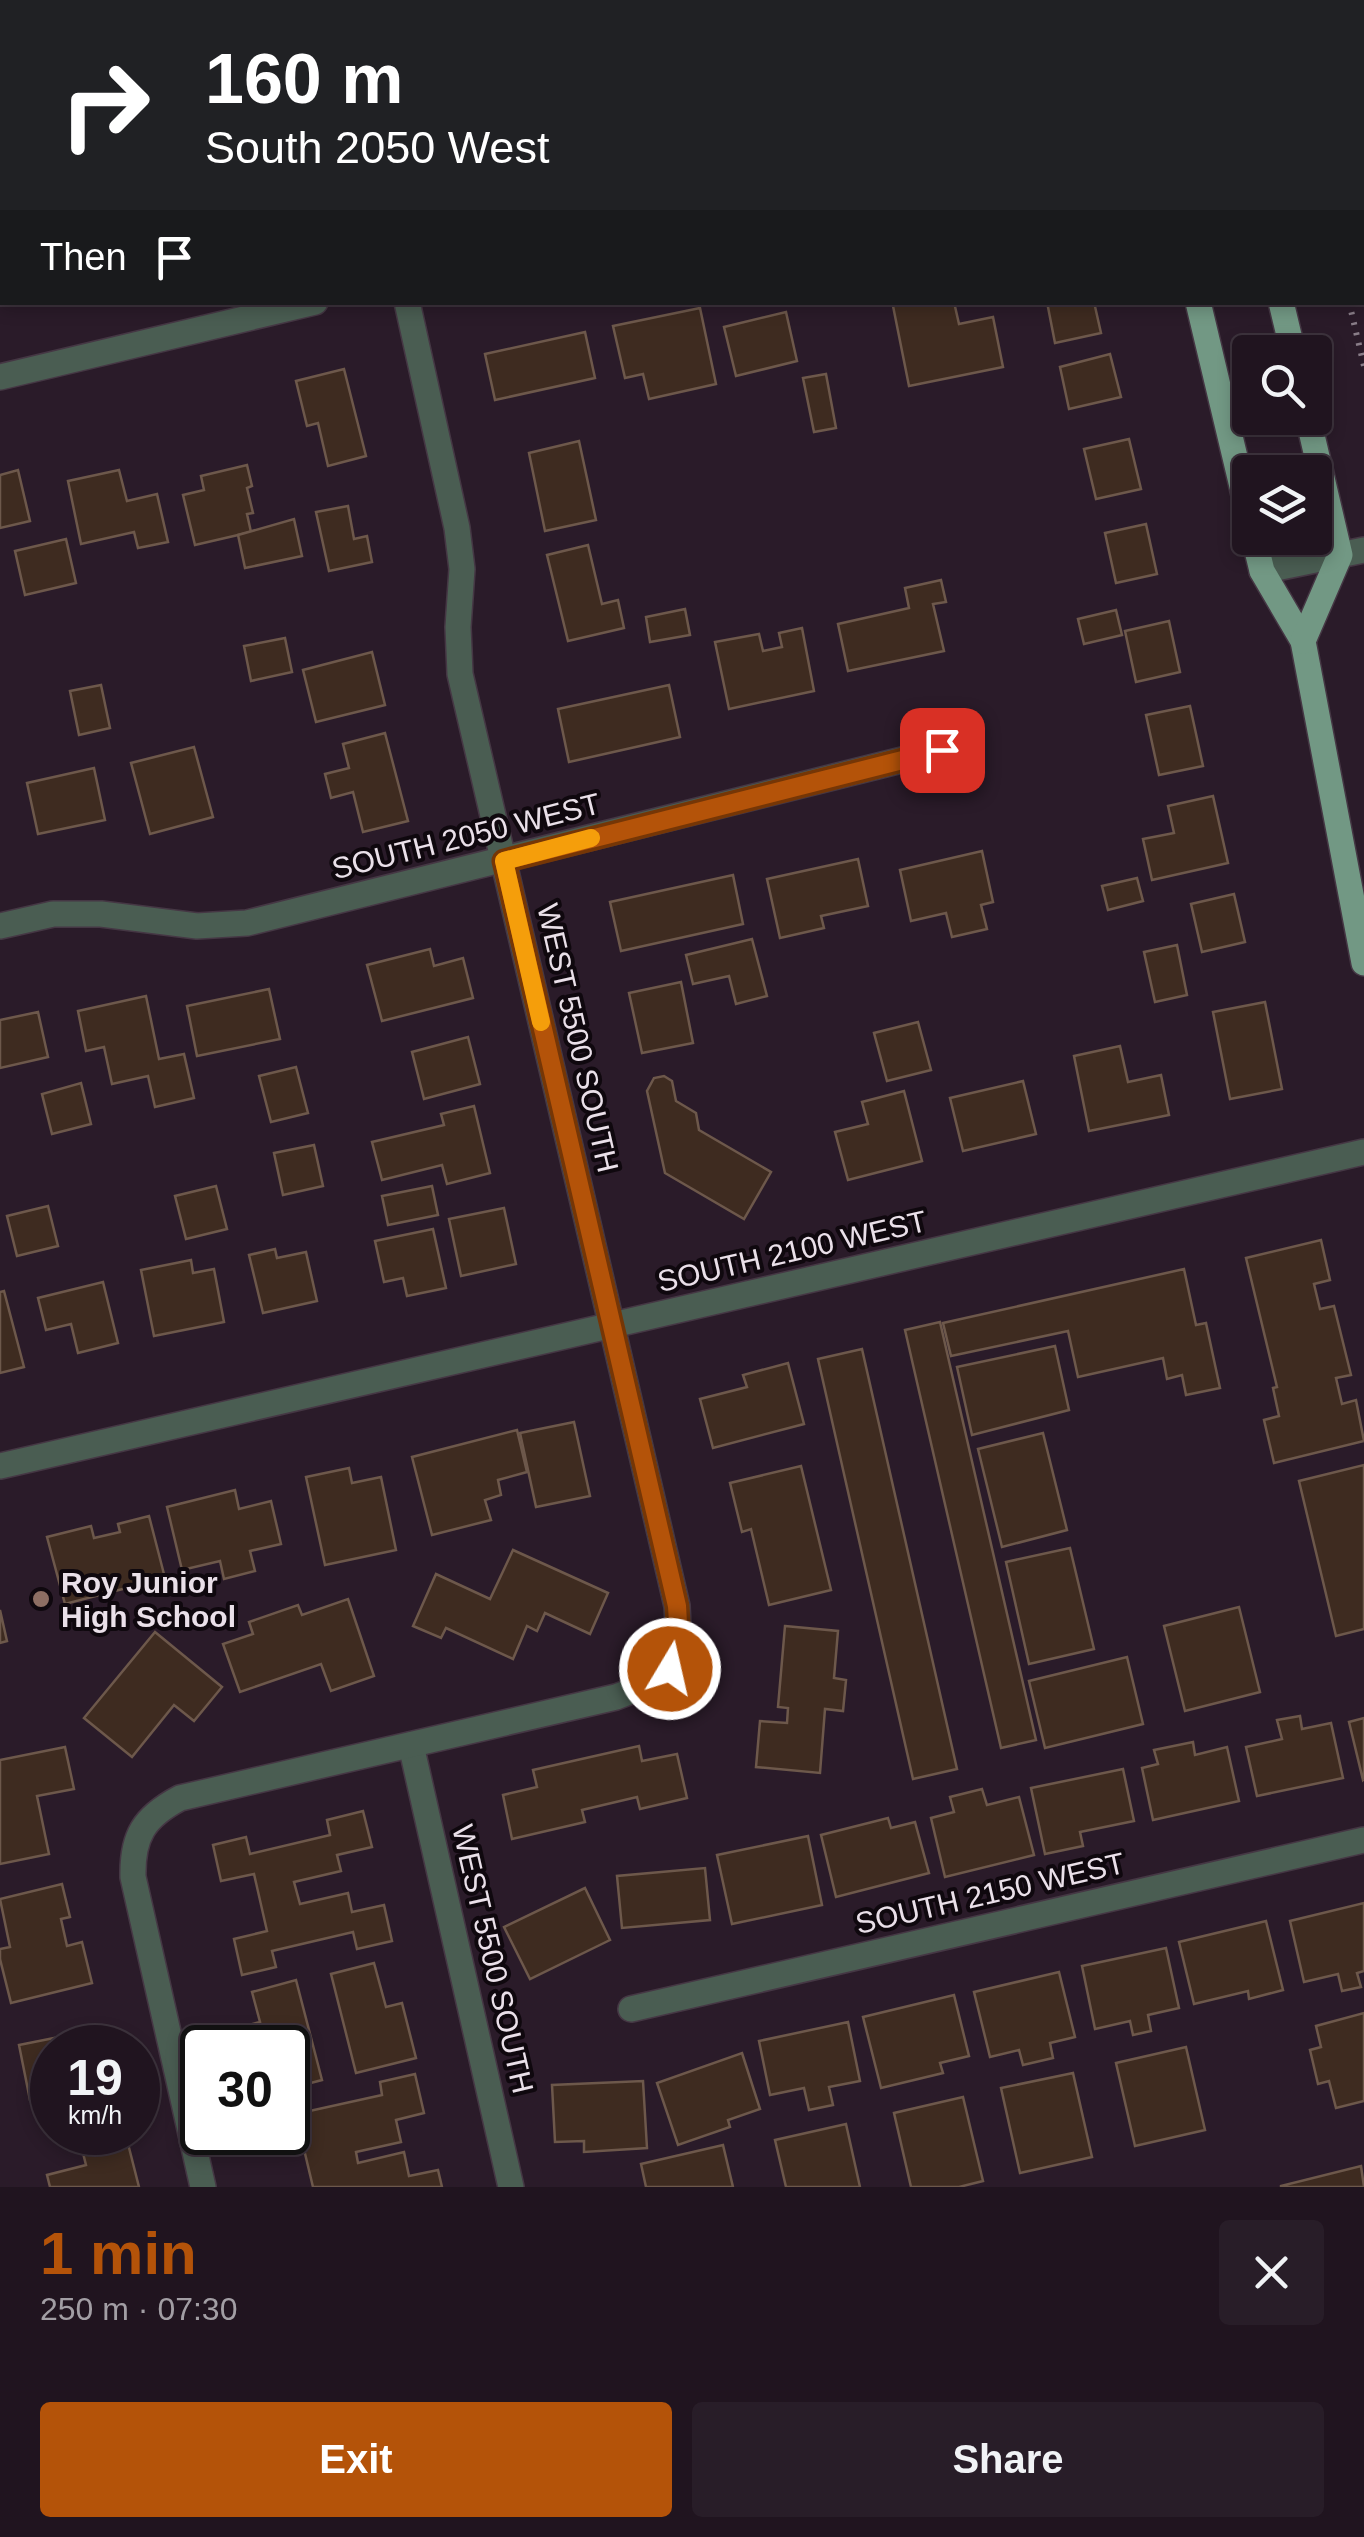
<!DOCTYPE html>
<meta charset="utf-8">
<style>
:root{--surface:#20141f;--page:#281d28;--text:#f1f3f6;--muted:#a29ea4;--line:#3d333d;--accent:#b45309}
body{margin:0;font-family:Arial,sans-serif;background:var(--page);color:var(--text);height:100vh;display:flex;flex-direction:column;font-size:38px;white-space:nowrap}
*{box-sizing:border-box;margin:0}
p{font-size:32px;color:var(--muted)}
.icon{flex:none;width:55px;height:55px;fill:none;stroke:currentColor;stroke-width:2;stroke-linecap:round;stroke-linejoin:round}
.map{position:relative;height:2187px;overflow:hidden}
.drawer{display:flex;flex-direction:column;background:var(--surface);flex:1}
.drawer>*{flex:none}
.top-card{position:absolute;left:0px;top:0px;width:1365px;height:305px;box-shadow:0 5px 15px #0003,0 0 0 2px var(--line);background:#202124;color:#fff;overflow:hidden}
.buttons{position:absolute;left:1232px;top:335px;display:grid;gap:20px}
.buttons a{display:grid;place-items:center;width:100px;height:100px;border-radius:10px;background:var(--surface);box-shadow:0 5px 15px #0003,0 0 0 2px var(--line);font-size:50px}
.speed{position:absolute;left:30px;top:2025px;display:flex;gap:20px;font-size:50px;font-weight:700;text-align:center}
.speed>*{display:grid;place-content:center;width:130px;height:130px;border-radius:50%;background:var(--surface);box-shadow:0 5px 15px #0003,0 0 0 2px var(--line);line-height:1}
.speed small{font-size:25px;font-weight:400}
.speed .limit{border:5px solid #111;border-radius:15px;background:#fff;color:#111}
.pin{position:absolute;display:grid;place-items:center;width:85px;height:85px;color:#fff;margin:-42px;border-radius:20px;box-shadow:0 5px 15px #0006}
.me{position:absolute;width:110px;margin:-55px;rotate:9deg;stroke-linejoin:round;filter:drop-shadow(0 0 8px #0008)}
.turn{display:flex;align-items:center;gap:35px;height:210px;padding:0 40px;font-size:45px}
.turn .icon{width:130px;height:130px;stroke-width:2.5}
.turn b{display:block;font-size:70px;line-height:85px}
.then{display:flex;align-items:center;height:95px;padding:0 40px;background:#0003;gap:20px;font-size:38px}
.round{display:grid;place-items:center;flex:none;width:105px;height:105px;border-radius:10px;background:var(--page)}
.headline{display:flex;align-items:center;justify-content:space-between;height:170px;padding:0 40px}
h1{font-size:60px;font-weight:700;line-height:75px;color:var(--accent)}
.cta{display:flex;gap:20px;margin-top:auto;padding:20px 40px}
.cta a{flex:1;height:115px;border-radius:10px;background:var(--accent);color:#fff;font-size:40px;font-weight:700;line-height:115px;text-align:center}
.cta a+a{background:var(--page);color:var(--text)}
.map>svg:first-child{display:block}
.building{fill:#3e2b20;stroke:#6d584b;stroke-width:2.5}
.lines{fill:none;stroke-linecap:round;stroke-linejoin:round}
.service-casing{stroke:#453744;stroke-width:20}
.minor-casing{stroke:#453744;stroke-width:28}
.tertiary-casing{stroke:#453744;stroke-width:28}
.primary-casing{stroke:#453744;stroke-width:28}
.path{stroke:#897d88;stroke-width:6;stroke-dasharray:2.5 8;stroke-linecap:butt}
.service{stroke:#4a5d52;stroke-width:18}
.minor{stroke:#4a5d52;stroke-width:25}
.tertiary{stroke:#4a5d52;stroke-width:25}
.primary{stroke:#729884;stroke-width:25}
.route-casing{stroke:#753606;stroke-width:25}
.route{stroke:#b45309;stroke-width:18}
.slow{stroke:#f59e0b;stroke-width:18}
.education-dot{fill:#8d6e63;stroke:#0f080e;stroke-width:4}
.labels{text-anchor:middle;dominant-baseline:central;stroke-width:8;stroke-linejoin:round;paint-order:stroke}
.street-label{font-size:30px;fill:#eae0e9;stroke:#0f080e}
.poi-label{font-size:30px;font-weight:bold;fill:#eae0e9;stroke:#0f080e;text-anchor:start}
</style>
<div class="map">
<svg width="1364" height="2187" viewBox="0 0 1364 2187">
<rect width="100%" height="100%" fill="#2a1b29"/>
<g class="building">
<path d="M886,0H946L947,2H887Z"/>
<path d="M2,122V172L0,173V123Z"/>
<path d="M910,302H954L959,324L993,317L1003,367L909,386L893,306Z"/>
<path d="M1047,302H1094L1101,333L1055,343Z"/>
<path d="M700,308L716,384L649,399L643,374L625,378L613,326Z"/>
<path d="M786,312L797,361L736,376L724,327Z"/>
<path d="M585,332L595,378L495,400L485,354Z"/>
<path d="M1110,354L1121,397L1069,409L1060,367Z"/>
<path d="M344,369L366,456L328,466L318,423L307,426L296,381Z"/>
<path d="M826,374L836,428L814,432L803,378Z"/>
<path d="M1129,439L1141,489L1096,499L1084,449Z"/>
<path d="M579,441L596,520L545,531L529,453Z"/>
<path d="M247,465L252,486L247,488L253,513L247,514L251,532L195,545L183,495L204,490L201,476Z"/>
<path d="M18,470L30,521L0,528V475Z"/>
<path d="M119,470L127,501L157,494L168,542L138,548L134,532L81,544L68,481Z"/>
<path d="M348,506L354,539L367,536L372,562L329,571L316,512Z"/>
<path d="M294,519L302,556L245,568L238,535Z"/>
<path d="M1146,524L1157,574L1116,583L1105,533Z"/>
<path d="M66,539L76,583L25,595L15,551Z"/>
<path d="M588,545L602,604L618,600L624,628L568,641L547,555Z"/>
<path d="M941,580L946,602L933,604L944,651L848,671L838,624L909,608L905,588Z"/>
<path d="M685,609L690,635L650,642L646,617Z"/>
<path d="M1116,610L1122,635L1084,644L1078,619Z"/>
<path d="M1169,621L1180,672L1136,682L1125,631Z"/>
<path d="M802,628L814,691L729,709L715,642L759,634L763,651L782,647L779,633Z"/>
<path d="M285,638L292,672L251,681L244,646Z"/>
<path d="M372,652L385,705L316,722L303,670Z"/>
<path d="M101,685L110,728L79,735L70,691Z"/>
<path d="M669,685L680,737L569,762L558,709Z"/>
<path d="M1190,706L1203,766L1159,775L1146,715Z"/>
<path d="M385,733L408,821L363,832L353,792L331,798L325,774L349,768L343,744Z"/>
<path d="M194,747L213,817L150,834L131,763Z"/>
<path d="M94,768L105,820L38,834L27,783Z"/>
<path d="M1213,796L1228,863L1152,880L1143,839L1174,833L1168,806Z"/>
<path d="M982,851L993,902L981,905L987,929L952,937L946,913L911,921L900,870Z"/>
<path d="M858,859L868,906L821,916L824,928L780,938L767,879Z"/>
<path d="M733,875L743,924L621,951L610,902Z"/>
<path d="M1137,878L1143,901L1108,910L1102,886Z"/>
<path d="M1234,894L1245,942L1202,952L1191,904Z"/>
<path d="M752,939L767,996L736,1004L729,976L693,984L686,955Z"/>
<path d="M1177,945L1187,995L1155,1002L1144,952Z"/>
<path d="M430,949L434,966L463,958L473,998L382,1021L367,965Z"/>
<path d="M681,982L693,1043L642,1053L629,993Z"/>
<path d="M269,989L280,1039L197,1056L187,1006Z"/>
<path d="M146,996L159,1059L184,1054L194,1098L155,1107L148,1076L112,1084L104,1047L86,1051L78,1011Z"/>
<path d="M1265,1002L1282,1089L1230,1099L1213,1012Z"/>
<path d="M38,1012L48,1057L0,1068V1020Z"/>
<path d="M918,1022L931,1070L887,1081L874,1033Z"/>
<path d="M468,1037L480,1084L424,1099L412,1052Z"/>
<path d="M1120,1046L1128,1082L1161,1075L1169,1115L1089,1131L1074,1056Z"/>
<path d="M296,1067L308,1113L271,1122L259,1076Z"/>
<path d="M664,1076L672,1081L676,1101L696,1113L699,1130L771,1172L744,1219L665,1173L647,1091L654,1078Z"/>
<path d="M1023,1081L1036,1134L963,1151L950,1098Z"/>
<path d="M81,1083L91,1124L52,1134L42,1094Z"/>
<path d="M904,1091L922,1161L848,1180L835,1132L868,1124L862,1102Z"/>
<path d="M474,1106L490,1173L447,1184L442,1165L382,1180L372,1142L444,1125L441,1114Z"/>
<path d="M314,1145L323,1186L283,1195L274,1153Z"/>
<path d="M216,1186L227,1229L186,1239L175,1196Z"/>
<path d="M432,1186L438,1215L388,1225L382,1196Z"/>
<path d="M48,1206L58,1246L17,1256L7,1216Z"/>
<path d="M504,1208L516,1264L461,1276L449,1219Z"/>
<path d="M433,1229L446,1288L407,1296L403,1278L384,1282L375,1241Z"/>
<path d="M1321,1240L1330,1280L1314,1284L1320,1309L1334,1306L1351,1375L1336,1378L1342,1404L1356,1400L1364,1441L1274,1463L1264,1420L1279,1416L1273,1388L1277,1387L1246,1258Z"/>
<path d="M275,1249L277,1258L306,1252L317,1301L263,1313L249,1255Z"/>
<path d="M191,1260L193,1273L214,1269L224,1322L154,1336L141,1270Z"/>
<path d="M1184,1269L1196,1325L1206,1323L1220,1388L1186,1395L1182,1375L1167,1379L1163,1358L1078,1377L1068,1331L951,1356L943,1323Z"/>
<path d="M103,1282L118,1343L78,1353L71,1324L46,1330L38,1298Z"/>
<path d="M4,1291L24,1367L0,1373V1292Z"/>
<path d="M940,1322L1036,1740L1001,1748L905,1330Z"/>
<path d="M1055,1346L1069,1410L972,1435L957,1367Z"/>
<path d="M862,1349L957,1769L913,1779L818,1359Z"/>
<path d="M788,1363L804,1424L713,1448L700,1399L747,1387L743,1375Z"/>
<path d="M574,1422L590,1496L536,1507L520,1433Z"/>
<path d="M517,1430L527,1472L498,1480L501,1495L485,1500L491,1520L432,1535L412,1457Z"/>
<path d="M1043,1433L1067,1530L1002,1547L978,1449Z"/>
<path d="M1364,1465V1629L1336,1636L1299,1481Z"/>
<path d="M801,1466L831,1590L769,1605L751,1529L742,1532L730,1483Z"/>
<path d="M349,1468L352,1483L381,1477L396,1550L325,1565L306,1477Z"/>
<path d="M235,1490L239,1509L271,1501L281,1544L250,1551L255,1571L224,1579L220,1561L182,1570L167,1507Z"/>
<path d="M149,1516L165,1578L65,1604L47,1537L91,1526L94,1538L120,1532L118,1524Z"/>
<path d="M1070,1548L1094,1649L1029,1664L1006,1562Z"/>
<path d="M513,1550L608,1593L590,1634L545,1613L537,1631L527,1626L513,1659L446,1628L441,1638L413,1626L436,1574L490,1599Z"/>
<path d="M348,1599L374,1676L331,1691L321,1664L240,1692L223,1644L253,1634L249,1622L298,1605L302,1615Z"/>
<path d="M1239,1607L1260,1692L1185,1711L1164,1626Z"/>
<path d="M0,1610L7,1641L0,1643Z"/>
<path d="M785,1626L838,1631L834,1678L846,1680L843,1711L825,1709L820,1773L756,1767L760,1721L787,1723L788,1708L778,1707Z"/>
<path d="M155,1632L222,1687L194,1721L174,1705L132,1757L84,1718Z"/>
<path d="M1127,1657L1143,1724L1045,1748L1029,1681Z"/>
<path d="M1300,1716L1302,1729L1331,1723L1343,1778L1257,1796L1246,1747L1282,1739L1277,1720Z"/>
<path d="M1364,1718V1779L1363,1780L1349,1722Z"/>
<path d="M1193,1742L1195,1755L1227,1747L1239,1801L1153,1820L1142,1768L1158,1764L1154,1750Z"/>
<path d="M639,1746L642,1761L677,1754L687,1798L640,1809L637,1797L582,1810L585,1822L512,1839L503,1795L537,1787L533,1770Z"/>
<path d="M65,1747L74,1789L37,1796L49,1854L0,1864V1760Z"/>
<path d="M1123,1769L1134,1821L1080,1832L1083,1846L1045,1854L1031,1788Z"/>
<path d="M982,1789L987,1805L1019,1797L1034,1855L945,1877L931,1818L954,1812L950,1797Z"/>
<path d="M363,1811L372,1847L337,1855L341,1871L294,1882L300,1904L348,1893L352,1912L384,1905L392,1941L357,1949L353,1932L272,1951L276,1967L242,1975L234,1939L267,1931L254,1874L221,1881L213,1845L246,1837L250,1854L330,1835L327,1820Z"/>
<path d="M888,1818L891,1828L915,1822L929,1873L836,1897L821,1835Z"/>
<path d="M808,1836L822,1905L732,1924L717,1855Z"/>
<path d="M705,1868L710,1920L622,1928L617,1876Z"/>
<path d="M62,1884L70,1917L61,1919L67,1946L82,1942L92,1983L11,2003L0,1959V1949L10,1947L0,1899Z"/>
<path d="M585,1888L610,1940L530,1979L504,1927Z"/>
<path d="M1364,1903V1971L1357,1973L1361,1987L1342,1991L1338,1974L1304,1982L1290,1921Z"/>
<path d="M1266,1921L1283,1990L1249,1999L1248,1991L1194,2004L1179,1942Z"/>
<path d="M1166,1948L1179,2008L1148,2015L1151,2031L1133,2035L1130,2021L1095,2029L1082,1966Z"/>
<path d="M374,1963L386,2007L402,2003L416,2058L356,2073L331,1974Z"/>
<path d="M1059,1972L1075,2037L1050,2043L1053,2058L1023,2065L1019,2050L990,2057L974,1992Z"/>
<path d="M296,1980L322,2080L288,2089V2048H247L242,2027L260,2022L252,1992Z"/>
<path d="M954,1995L969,2056L940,2063L943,2073L881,2088L863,2017Z"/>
<path d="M1364,2013V2101L1336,2108L1329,2081L1318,2084L1310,2050L1321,2047L1316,2026Z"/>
<path d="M848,2022L860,2081L829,2087L833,2105L809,2110L804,2088L770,2095L759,2041Z"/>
<path d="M89,2031L92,2047L106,2044V2048H52V2097L30,2100L19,2045Z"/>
<path d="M1186,2047L1205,2130L1135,2146L1116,2063Z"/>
<path d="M742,2053L760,2109L728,2120L730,2127L678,2145L657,2083Z"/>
<path d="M1073,2073L1092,2157L1020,2173L1001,2088Z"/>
<path d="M415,2074L424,2113L396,2120L401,2142L356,2152L358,2163L404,2152L409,2176L438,2170L442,2187H313L302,2141L275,2148L271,2132H288V2104L303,2101L305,2112L382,2095L380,2082Z"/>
<path d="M643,2081L647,2148L584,2152V2141L555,2142L552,2085Z"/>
<path d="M963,2097L983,2181L959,2187H911L894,2113Z"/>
<path d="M846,2124L860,2187H786L775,2140Z"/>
<path d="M96,2132H125L139,2187H50L47,2175L86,2165L79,2137Z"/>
<path d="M723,2145L733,2187H646L641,2164Z"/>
<path d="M1361,2166L1364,2187H1281V2186Z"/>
</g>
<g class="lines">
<defs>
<path id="service" d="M1362,134L1364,133"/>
<g id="minor">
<path d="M0,377L315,302"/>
<path d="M1262,571L1364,550"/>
<path d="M0,926L53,914H101L197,926L247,923L942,750"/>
<path d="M411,1745L511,2187"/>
<path d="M631,2009L1364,1840"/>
<path d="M203,2187L133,1877C132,1836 144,1817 180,1798L616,1697C672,1676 681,1667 677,1606L460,674L458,627L462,569L457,528L407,302"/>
</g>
<path id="tertiary" d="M0,1466L1364,1152"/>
<g id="primary">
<path d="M1126,0L1127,2"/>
<path d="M1217,0L1218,2"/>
<path d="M1198,302L1250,520"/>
<path d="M1281,302L1293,352"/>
<path d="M1254,538L1262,571L1303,641L1364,963"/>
<path d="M1303,641L1340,555L1308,418"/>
</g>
</defs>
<use href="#service" class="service-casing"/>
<use href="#minor" class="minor-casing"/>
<use href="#tertiary" class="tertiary-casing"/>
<use href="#primary" class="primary-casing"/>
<g class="path">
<path d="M1284,0V2"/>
<path d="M1349,302L1364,366"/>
</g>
<use href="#service" class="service"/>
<use href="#minor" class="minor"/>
<use href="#tertiary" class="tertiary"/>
<use href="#primary" class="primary"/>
</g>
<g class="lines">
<defs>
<path id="route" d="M670,1669L679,1640L677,1606L504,861L942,750"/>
</defs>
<use href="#route" class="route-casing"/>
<use href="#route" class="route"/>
<path class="slow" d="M541,1022L504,861L591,838"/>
</g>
<circle class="education-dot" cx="41" cy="1599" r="10"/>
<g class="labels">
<g class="street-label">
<text transform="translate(466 836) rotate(-14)">SOUTH 2050 WEST</text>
<text transform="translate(578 1038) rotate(77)">WEST 5500 SOUTH</text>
<text transform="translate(792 1251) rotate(-13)">SOUTH 2100 WEST</text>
<text transform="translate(990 1893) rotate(-13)">SOUTH 2150 WEST</text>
<text transform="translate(493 1959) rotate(77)">WEST 5500 SOUTH</text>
</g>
<g class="poi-label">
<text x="61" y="1582">Roy Junior<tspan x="61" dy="34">High School</tspan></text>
</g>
</g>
</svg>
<div class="buttons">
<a><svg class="icon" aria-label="search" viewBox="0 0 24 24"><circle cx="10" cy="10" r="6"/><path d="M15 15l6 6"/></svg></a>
<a><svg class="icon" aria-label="layers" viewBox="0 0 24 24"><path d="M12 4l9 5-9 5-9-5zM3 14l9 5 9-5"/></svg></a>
</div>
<div class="speed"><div>19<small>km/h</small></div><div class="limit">30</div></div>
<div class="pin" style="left:942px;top:750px;background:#d93025"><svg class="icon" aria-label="arrive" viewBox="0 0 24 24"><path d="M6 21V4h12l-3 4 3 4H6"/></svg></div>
<svg class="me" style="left:670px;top:1669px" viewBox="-20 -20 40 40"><circle r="17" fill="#b45309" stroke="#fff" stroke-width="3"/><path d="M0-11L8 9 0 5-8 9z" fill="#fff"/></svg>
<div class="top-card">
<div class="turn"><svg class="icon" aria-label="right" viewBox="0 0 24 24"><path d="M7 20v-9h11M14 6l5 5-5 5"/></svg><div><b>160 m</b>South 2050 West</div></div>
<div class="then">Then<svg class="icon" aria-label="arrive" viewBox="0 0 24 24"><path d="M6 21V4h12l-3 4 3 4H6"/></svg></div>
</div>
</div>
<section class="drawer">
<div class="headline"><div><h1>1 min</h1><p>250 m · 07:30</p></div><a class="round"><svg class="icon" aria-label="close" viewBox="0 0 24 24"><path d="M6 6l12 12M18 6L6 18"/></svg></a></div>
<div class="cta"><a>Exit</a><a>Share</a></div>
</section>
